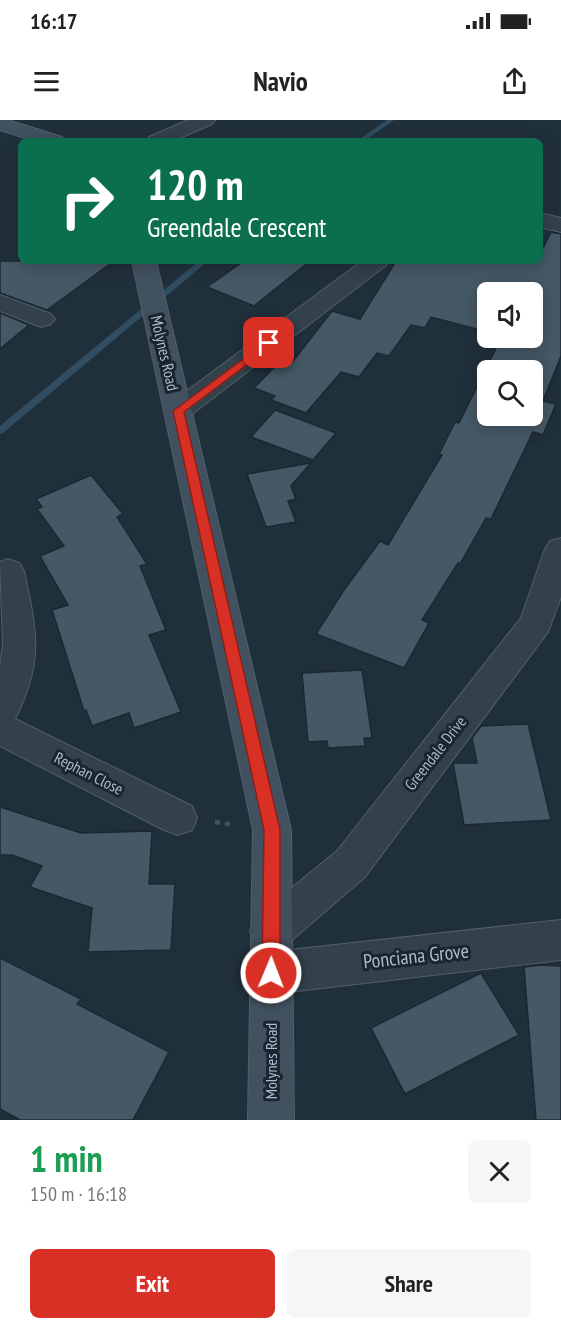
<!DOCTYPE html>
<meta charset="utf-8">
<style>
:root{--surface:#fff;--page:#f6f6f6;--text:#222;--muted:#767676;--accent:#d93025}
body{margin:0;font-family:"PT Sans Narrow",sans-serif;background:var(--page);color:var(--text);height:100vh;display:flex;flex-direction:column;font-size:22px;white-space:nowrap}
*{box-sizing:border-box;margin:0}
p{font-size:20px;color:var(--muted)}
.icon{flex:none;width:33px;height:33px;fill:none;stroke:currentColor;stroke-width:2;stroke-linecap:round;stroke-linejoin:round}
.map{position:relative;height:1000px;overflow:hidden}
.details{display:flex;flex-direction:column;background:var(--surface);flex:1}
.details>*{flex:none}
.guide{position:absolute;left:18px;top:18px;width:525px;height:126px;border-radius:9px;box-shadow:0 3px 15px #0003;background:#0b6e4f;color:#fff;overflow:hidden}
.fabs{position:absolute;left:477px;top:162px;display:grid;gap:12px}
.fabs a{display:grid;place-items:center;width:66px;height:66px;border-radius:9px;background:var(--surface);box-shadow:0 3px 15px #0003;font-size:30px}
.pin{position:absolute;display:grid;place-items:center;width:51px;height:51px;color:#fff;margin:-26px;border-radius:12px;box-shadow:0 3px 9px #0006}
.me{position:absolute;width:66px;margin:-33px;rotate:1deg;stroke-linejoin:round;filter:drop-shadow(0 0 4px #0008)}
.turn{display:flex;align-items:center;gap:21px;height:126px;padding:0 30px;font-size:27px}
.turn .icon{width:78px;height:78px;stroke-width:2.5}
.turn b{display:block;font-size:42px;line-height:51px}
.round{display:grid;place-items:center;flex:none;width:63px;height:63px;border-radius:9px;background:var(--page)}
.overview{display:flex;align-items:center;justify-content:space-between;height:102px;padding:0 30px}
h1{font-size:36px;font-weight:700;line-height:45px;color:#1e9e55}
.action{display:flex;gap:12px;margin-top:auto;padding:12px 30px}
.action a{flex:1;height:69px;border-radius:9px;background:var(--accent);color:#fff;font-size:24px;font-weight:700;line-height:69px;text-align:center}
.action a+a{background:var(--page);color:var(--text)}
.status{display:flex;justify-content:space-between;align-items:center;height:42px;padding:0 30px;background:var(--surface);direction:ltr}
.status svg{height:16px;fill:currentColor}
header{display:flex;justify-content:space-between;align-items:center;height:78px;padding:0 30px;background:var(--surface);font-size:27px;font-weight:700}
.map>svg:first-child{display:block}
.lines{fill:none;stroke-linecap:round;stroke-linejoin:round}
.stream{fill:#304d62;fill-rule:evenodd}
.building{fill:#455865;stroke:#1b2832;stroke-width:1.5;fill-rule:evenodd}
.minor-casing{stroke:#515f69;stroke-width:2}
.secondary-casing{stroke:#515f69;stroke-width:2}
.path{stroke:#3f5957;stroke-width:4.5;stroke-dasharray:5 5;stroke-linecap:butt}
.minor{fill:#33414b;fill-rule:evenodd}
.secondary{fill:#41515f;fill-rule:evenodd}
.route{fill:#d93025;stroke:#8d1f18;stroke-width:1.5}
.labels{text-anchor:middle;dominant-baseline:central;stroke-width:6;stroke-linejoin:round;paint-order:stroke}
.street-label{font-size:16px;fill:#aebcc8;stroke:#192630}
.near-street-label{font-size:20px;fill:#aebcc8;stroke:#192630}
</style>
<div class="status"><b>16:17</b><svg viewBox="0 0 49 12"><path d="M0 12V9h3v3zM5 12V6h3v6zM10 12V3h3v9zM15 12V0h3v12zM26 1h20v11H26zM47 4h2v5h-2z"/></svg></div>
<header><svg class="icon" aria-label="menu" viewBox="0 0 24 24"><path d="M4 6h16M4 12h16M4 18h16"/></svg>Navio<svg class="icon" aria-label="share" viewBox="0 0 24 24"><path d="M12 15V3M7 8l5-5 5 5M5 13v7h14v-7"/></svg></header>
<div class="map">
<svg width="561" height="1000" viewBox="0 0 561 1000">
<rect width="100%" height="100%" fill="#20303b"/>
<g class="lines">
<g class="stream">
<path d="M387,0H394L364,21H357Z"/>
<path d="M199,141H208L3,313L0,314V306Z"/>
</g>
</g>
<g class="building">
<path d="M551,112L561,114V236L543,281L556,284L543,315L533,312L491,399L486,398L460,444L458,443L422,500L429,503L404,548L316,514L344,470L380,421L388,425L442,335L439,334L455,302L459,303L501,218H532V172H488V212L431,197L425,208L411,205L389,236L377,233L359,257L341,252L306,293L271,280L275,276L254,268L284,237L293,241L332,191L360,199L396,141H540V134ZM488,250H532V296H488Z"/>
<path d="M0,141H114L47,190L0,173Z"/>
<path d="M244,141H310L254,186L207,167Z"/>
<path d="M0,193L29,205L0,229Z"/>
<path d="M275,290L336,313L313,340L251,317Z"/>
<path d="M311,343L291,366L296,379L288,381L296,402L266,407L247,354Z"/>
<path d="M91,355L123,394L117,397L147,444L140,446L166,510L149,515L181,592L134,608L129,593L92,606L86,590L84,591L52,490L68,485L40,436L64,426L37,389L42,387L36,379Z"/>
<path d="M362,550L372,618H364L365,626L328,628L327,621L308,622L302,553Z"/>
<path d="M528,604L551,700L464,705L453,643H477L472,618L481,606Z"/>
<path d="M0,687L81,713L152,711L149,764H175L171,830L88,832L92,788L30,767L42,746L12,735H0Z"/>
<path d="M0,838L81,879L77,884L169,932L133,1000H20L0,989Z"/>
<path d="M540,845L561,846V1000H536L524,847Z"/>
<path d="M481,853L519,915L405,974L371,908Z"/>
</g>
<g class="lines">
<defs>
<g id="minor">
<path d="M188,0H215L212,4L173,21H146L149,17Z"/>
<path d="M540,93L561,98V112L540,107Z"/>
<path d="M362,141H389L385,146L188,297L178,300L168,297L164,291L168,285Z"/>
<path d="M0,175L51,194L55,199L51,204L42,207L33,204L0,191Z"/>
<path d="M561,418V477L548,512L365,757L286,825L271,831L256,825L250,811L256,797L337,731L521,498L545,429L550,421Z"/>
<path d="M8,439L19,443L24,451C37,512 44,541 15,599L192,686L197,698L192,710L178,715L164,710L0,626V547L3,523L0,442Z"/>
<path d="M561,800V840L271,874L256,868L250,853L256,838L271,832Z"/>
</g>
<g id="secondary">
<path d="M0,0H8L62,17L65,21H34L0,10Z"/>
<path d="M132,141H156L291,710L294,1000H248L253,710Z"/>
</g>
</defs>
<use href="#minor" class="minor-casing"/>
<use href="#secondary" class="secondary-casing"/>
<path class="path" d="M215,702L234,705"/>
<use href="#minor" class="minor"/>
<use href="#secondary" class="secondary"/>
</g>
<path class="route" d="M269,220L274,223L273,225L184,292L280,710V853L277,859L271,861L265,859L262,853L264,710L173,291Z"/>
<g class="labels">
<g class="street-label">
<text transform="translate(165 233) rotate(77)">Molynes Road</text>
<text transform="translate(435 633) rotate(-52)">Greendale Drive</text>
<text transform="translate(89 653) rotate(27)">Rephan Close</text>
<text transform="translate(271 941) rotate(-90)">Molynes Road</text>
</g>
<g class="near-street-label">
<text transform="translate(416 836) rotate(-6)">Ponciana Grove</text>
</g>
</g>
</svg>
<div class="fabs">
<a><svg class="icon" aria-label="sound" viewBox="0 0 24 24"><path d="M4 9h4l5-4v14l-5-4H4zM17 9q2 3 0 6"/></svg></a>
<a><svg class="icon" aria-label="search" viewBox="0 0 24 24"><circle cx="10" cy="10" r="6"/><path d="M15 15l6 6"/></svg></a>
</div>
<div class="pin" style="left:269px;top:223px;background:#d93025"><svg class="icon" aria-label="arrive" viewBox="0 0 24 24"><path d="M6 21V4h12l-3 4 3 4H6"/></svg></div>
<svg class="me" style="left:271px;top:853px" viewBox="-20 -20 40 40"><circle r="17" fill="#d93025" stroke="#fff" stroke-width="3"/><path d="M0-11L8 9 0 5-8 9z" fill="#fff"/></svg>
<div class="guide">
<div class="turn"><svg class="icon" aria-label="right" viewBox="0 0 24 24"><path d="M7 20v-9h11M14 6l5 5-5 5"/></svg><div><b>120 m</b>Greendale Crescent</div></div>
</div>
</div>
<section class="details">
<div class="overview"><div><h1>1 min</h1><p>150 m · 16:18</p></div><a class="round"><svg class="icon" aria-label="close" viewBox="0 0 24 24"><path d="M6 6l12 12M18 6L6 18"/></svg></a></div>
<div class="action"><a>Exit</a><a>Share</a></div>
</section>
